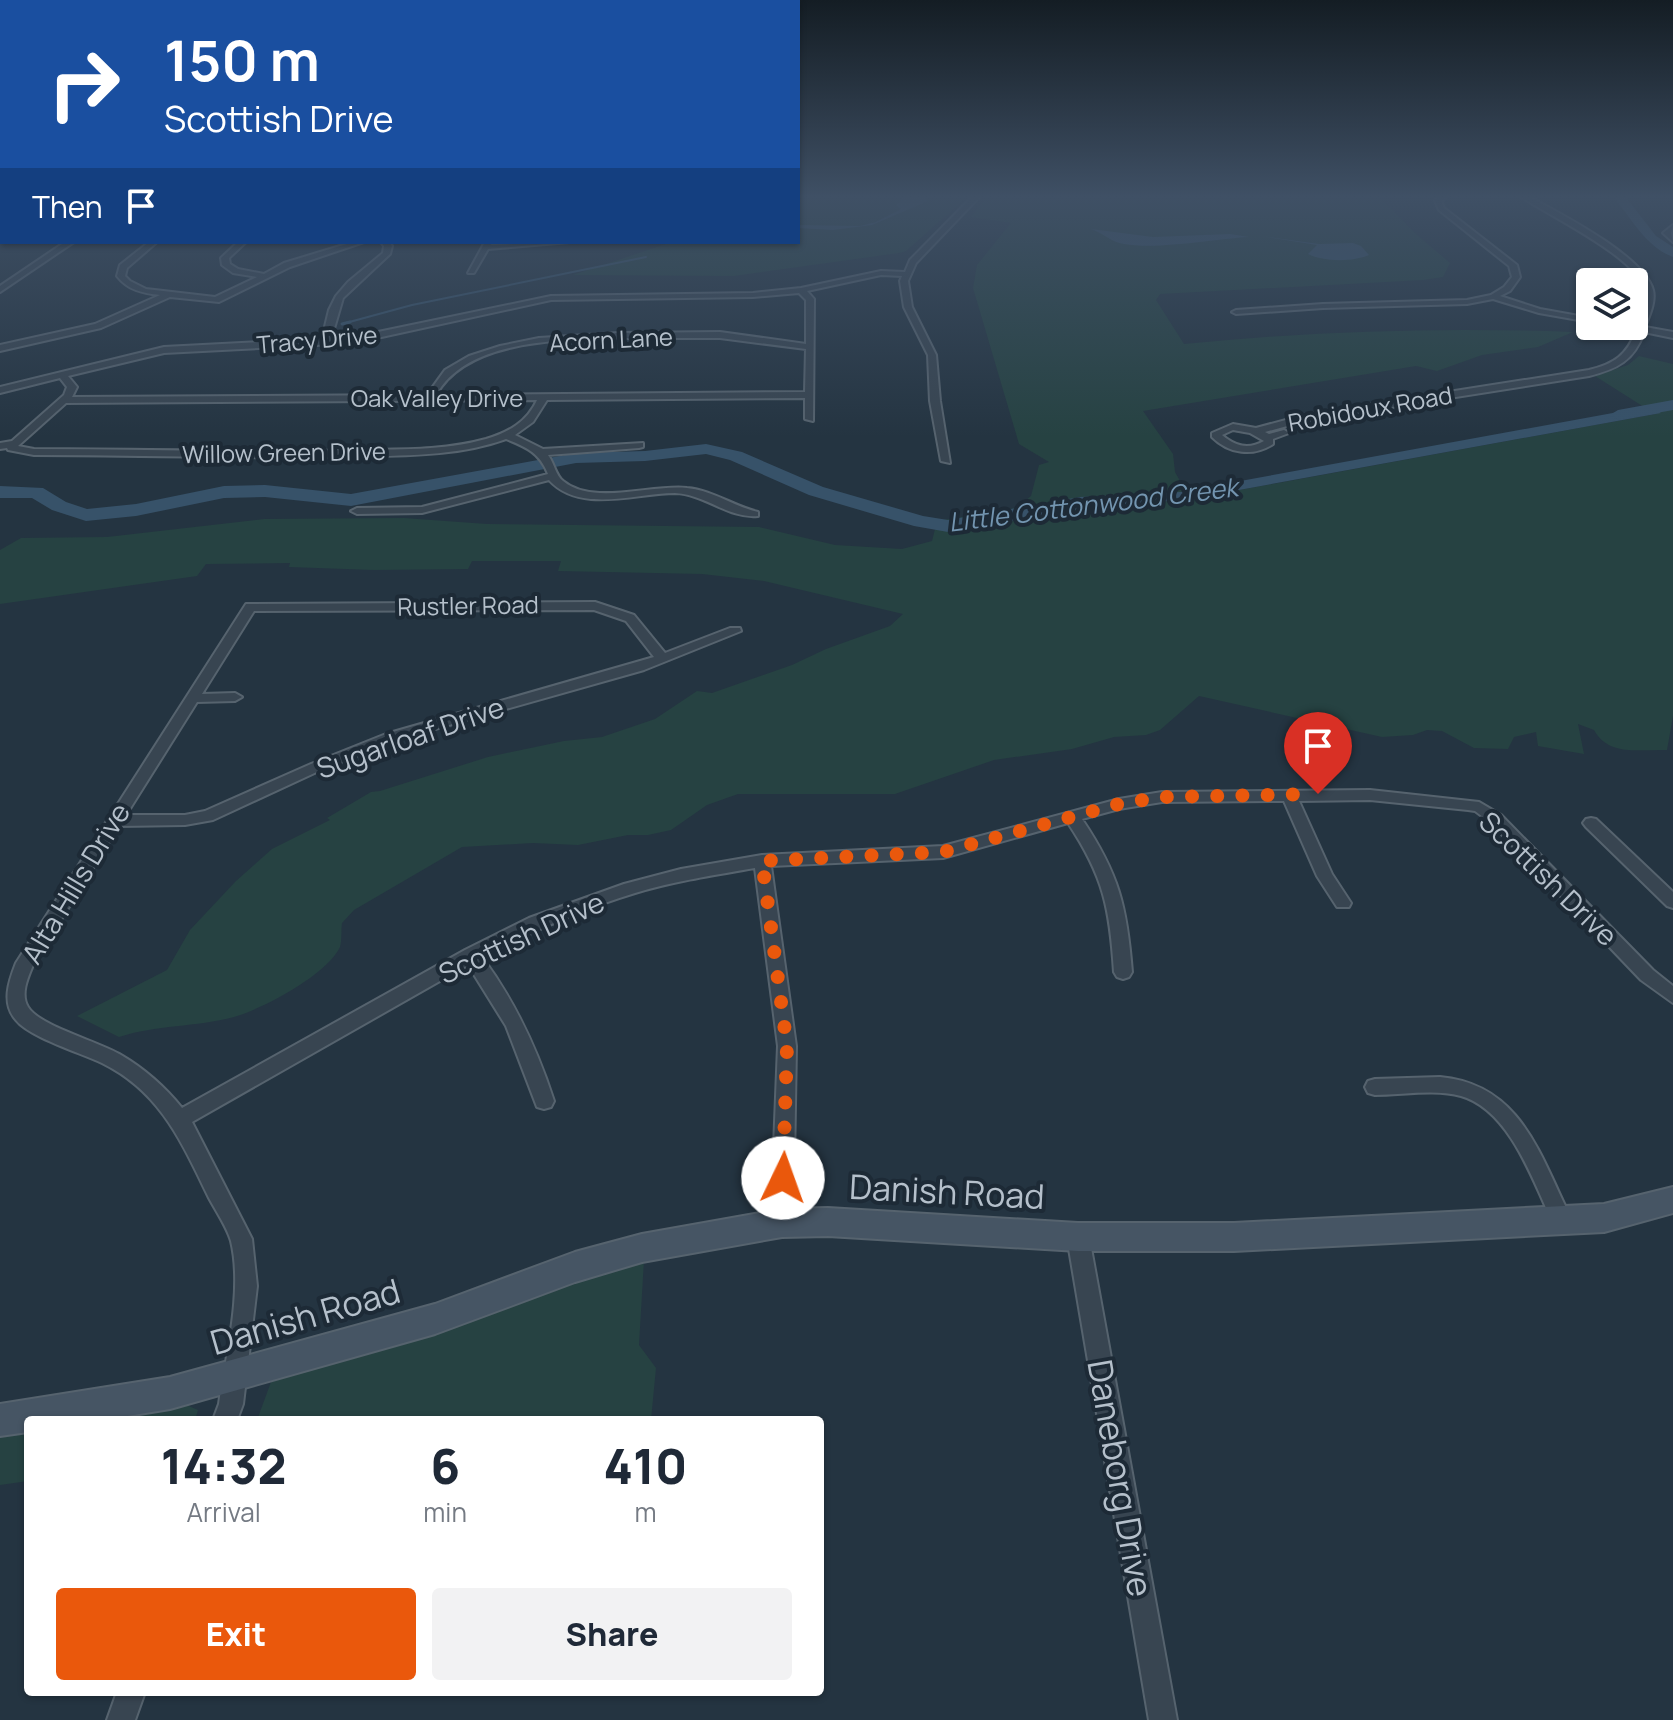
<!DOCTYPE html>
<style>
:root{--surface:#fff;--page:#f2f2f3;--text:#1f2937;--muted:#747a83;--accent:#ea580c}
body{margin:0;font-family:Manrope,sans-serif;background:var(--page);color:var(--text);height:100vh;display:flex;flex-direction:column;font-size:30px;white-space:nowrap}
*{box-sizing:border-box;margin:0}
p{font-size:26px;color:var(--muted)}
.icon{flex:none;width:44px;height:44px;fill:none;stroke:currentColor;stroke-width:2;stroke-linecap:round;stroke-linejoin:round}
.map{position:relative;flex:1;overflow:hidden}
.panel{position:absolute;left:24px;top:1416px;width:800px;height:280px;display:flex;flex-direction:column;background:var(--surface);border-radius:8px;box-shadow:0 2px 6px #0004}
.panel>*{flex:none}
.banner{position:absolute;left:0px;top:0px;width:800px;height:244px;box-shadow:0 2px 6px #0004;background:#1a4fa0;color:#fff;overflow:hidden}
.tools{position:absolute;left:1576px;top:268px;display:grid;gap:16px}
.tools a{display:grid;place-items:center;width:72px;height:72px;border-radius:8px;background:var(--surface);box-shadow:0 2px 6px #0004;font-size:40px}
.pin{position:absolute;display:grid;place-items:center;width:68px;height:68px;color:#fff;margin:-82px -34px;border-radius:50% 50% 50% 0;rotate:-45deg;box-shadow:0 0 8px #0007}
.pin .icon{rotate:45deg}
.me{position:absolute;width:88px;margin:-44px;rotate:3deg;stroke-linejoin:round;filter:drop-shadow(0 0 6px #0008)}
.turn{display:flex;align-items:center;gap:28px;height:168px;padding:0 32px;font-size:36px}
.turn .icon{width:104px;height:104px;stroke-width:2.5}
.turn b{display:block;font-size:56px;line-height:68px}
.then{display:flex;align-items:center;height:76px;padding:0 32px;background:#0003;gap:16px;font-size:30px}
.eta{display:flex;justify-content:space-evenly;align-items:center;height:136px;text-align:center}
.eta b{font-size:48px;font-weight:800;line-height:56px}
.cta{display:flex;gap:16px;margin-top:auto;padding:16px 32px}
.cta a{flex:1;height:92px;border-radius:8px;background:var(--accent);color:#fff;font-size:32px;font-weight:800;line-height:92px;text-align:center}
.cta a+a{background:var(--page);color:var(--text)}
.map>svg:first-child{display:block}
.green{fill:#264242}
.water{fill:#375269}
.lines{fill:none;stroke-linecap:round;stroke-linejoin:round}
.stream-far1{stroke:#375269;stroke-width:2}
.stream{stroke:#375269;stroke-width:3}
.river{fill:#375269;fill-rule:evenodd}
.street-casing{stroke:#56636e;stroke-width:4}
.secondary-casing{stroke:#56636e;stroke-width:4}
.street{fill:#384551;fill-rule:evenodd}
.secondary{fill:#465564;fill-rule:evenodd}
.route{stroke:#ea580c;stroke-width:14;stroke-dasharray:0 25.2}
.labels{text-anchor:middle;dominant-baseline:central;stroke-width:8;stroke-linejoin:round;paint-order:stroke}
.far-street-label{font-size:24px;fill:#b5c0cb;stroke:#1d2a36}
.far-water-label{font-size:26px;font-style:italic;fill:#7395b0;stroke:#1d2a36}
.street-label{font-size:28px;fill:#b5c0cb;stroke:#1d2a36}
.near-street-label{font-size:34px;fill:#b5c0cb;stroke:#1d2a36}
</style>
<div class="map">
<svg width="1673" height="1720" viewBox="0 0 1673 1720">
<rect width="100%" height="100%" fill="#243441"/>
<g class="green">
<path d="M807,196L967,197L906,251L899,253L734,276L573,275L672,242H798V199Z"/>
<path d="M988,196H1379L1416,234L1450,263L1443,277L1423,280L1160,294L1156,300L1184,344C1314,331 1442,327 1573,332L1538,347L1482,355L1437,371L1416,366L1143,411L1173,454L1175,472L1190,499L1655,414L1595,376L1628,365L1639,356L1673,364V716L1667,750C1639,749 1609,757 1594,730L1578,724L1584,754L1538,746L1536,732L1514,737L1508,749L1474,748L1442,731L1427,730L1413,735L1382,737L1199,696L1160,730L1146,735L1114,737L1072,749L994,760L895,794H738L707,805L671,830L648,835H628L578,845L533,843L462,847L354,910L342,923C341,930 342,941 340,947C327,975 262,1009 234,1017C196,1027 156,1025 119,1037L77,1016L167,970L190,930L236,881L272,849L330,820L327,818L371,792L380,791L488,757L564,741L602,737L655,719L697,691L712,693L792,665L826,649L890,626L903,614L764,581L702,574L558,571L561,561H472L468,569L374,570L289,567L290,563L206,564L197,576L0,604V550L21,538L107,537L264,519L404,518L487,524L759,527L835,545L902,549L932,541L935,529L943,520L1016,508L1031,496L1039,465L1049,462L1019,444L973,288L977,265L1011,223L971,217Z"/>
<path d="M644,1260L639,1345L656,1368L651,1420H257L271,1382L435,1333L578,1278Z"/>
<path d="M184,1404L198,1410L195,1420H106Z"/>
<path d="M28,1431V1481L0,1485V1434Z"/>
</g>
<g class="water">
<path d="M893,196H923L928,201L872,225L833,230L798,228V225L860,226L876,222L901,209L896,205L903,198Z"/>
<path d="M1091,229L1153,237L1230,234L1249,237C1213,239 1158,250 1124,244C1111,242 1103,233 1091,229Z"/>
<path d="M1261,236L1319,244L1353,243L1361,246L1369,255C1353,262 1324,262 1308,254L1317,245Z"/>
<path d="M1651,406L1661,413L1184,500L1087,507L1080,498L1180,492Z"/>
</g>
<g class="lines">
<path class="stream-far1" d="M342,324L412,305L646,257"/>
<path class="stream" d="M342,324L350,322"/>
<g class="river">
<path d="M1613,196H1625L1656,236L1673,247V257C1646,247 1631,218 1613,196Z"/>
<path d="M1673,400V410L1618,420L1610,415L1618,410Z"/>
<path d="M706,444L742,452L823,487L923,516L948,520L1080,497L1120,495L1130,501L1120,507L1080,509L948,532L914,526L809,495L730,460L706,454L645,461L576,463L351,506L265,497L224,498L136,516L86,521L52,510L32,498H0V486L43,488L66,502L87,509L136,504L224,486L265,485L351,494L576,453L645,451Z"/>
</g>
<defs>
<g id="street">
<path d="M973,196H980L916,263L908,281L912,307L936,355L940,401L950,463L941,461L930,401L928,355L904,307L900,281L902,276L881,275L807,291L814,299L813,421L805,419V398L547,400L533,422L515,435L543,449L643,443V447L639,448L548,455C554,463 556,476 563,481C593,506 651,484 687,488C712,490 733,506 758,512V516C729,519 705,494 675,493C636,493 580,514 549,480L422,513L357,514L351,511L357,508L422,507L548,474C540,453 526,447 506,439C456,457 402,455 350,457C245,459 139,455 34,455L8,450L7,448L0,449V443L12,441L64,395L67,387L60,378L0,393V387L164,347L322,339L329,310L336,296L348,282L383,253L384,246L381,242H389L392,246L390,254L343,298L331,339L354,337L551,296L753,293L801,288L881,271L905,272L910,260ZM799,293L806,300V344L720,332L618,333L539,338L500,346L469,356L445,370L427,395L72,397L77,387L68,376L164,353L354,343L551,300L753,297ZM618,338H720L806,349L805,392L436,395C467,339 561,340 618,338ZM537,400C527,422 509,432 486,439C443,451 396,449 352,450C246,453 140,449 34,449L18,446L66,403Z"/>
<path d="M1440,196H1447L1441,201L1444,208L1517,265L1520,277L1510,291L1500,296L1540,309L1590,318V322L1539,313L1493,299L1467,304L1323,308L1236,314L1232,312L1236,310L1323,304L1467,300L1491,295L1504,287L1512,277L1509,266L1439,210L1435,201Z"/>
<path d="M1520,196H1528C1559,213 1644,256 1653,290C1656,302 1649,316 1645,327L1673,332V338L1644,332C1634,361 1617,369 1589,376L1309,420L1265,432L1269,434L1284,430L1289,433L1273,439V444C1253,457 1229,454 1212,437V433L1233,424L1256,428L1308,414L1589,370C1614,364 1627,355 1636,331L1621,326H1637C1641,316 1646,306 1646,295C1645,260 1547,215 1520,196ZM1233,430L1250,433L1264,441C1248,450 1235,446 1222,435Z"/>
<path d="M1673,225L1671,233L1673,242L1663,233Z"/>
<path d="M65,242H74L0,292V286Z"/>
<path d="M149,242H157L127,268L125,276L130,281L146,289L215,297L257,277L233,273L222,265L221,258L238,242H246L229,258L230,264L238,269L264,274L284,263L353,242H364L290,267L219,302L170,297L101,328L0,351V345L95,324L160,295C142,293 128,290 117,276L120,265Z"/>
<path d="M485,242H493L491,245L570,242L488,249L474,273H468Z"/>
<path d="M595,602L634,615L665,653L730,628H740L741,631L644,670L396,740L321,770L213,820L185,825L119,826L33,965C28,977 20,994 28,1007C39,1026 100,1042 121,1055C145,1069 165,1087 182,1108L465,950L529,918L624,884L681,869L762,855L943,846L1119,799L1162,792L1370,790L1479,802L1501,815L1653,970L1673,986V1003L1641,980L1491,823L1475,811L1468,810L1370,800L1299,801L1332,874L1351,903L1349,907H1337L1317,876L1284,801L1162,802L1119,809L1082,819C1119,874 1127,907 1132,972L1129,977L1123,979L1117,977L1114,972C1110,909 1104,877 1068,823L943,858L771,866L796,1046L793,1223L789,1230L782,1233L775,1230L771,1223L778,1046L755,868C715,875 674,881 635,893C582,909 531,932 482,957C515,1001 537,1049 554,1101L551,1107L544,1109L537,1107L506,1026L468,965L192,1122L252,1239L257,1286L243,1404L237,1420H213L219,1404C226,1355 243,1290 231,1241C227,1227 216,1211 209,1198C182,1143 161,1092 102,1063C81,1053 29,1037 16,1020C1,1003 9,981 16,963L246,604ZM594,610L626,621L654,657L386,734L311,764L205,811L185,815H126L197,702L235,701L242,697L235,693L202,694L254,611Z"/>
<path d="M1591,818L1596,819L1673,892V908L1667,906L1586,827L1583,823L1586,819Z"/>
<path d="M1440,1077C1519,1084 1539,1152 1569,1214L1573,1221L1569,1228L1562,1231L1555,1228C1535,1186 1511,1110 1461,1096C1434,1089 1403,1095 1375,1095L1368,1093L1365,1087L1368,1081L1375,1079Z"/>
<path d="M1078,1227L1086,1230L1089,1237L1177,1720H1149L1067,1237L1070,1230Z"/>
<path d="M117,1692H145L135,1720H107Z"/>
</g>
<path id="secondary" d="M1673,1187V1213L1604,1232L1234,1251H1078L828,1236L782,1237L642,1262L575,1282L435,1334L170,1409L103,1420H28V1432L0,1436V1404L170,1377L435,1304L575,1252L642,1234L782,1209L828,1208L1078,1223H1234L1604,1204Z"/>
</defs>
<use href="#street" class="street-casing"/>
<use href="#secondary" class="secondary-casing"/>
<use href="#street" class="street"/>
<use href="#secondary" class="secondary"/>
</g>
<linearGradient id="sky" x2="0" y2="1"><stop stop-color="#141d24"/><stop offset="0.45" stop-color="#3f5065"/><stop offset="1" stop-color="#3f5065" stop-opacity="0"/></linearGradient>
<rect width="1673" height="437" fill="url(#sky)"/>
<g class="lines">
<path class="route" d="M783,1178L787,1046L762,861L943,852L1119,804L1162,797L1318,794"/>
</g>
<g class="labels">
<g class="far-street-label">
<text transform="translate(317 339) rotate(-5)">Tracy Drive</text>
<text transform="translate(611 339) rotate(-3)">Acorn Lane</text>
<text x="437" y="397">Oak Valley Drive</text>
<text transform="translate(1370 408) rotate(-10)">Robidoux Road</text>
<text transform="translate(284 452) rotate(-1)">Willow Green Drive</text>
<text transform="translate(468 605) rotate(-1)">Rustler Road</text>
</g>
<g class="far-water-label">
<text transform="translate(1093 504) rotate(-7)">Little Cottonwood Creek</text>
</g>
<g class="street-label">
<text transform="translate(410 737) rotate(-19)">Sugarloaf Drive</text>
<text transform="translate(1549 878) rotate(44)">Scottish Drive</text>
<text transform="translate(75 883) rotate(-59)">Alta Hills Drive</text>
<text transform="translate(521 937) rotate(-25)">Scottish Drive</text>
</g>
<g class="near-street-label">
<text transform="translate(947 1191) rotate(3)">Danish Road</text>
<text transform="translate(305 1316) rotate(-16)">Danish Road</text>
<text transform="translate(1121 1478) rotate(80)">Daneborg Drive</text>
</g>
</g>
</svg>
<div class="tools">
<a><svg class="icon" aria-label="layers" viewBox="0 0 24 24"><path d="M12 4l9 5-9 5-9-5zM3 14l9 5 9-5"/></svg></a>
</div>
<div class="pin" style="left:1318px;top:794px;background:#d93025"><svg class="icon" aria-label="arrive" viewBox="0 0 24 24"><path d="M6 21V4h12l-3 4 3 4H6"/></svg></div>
<svg class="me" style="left:783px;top:1178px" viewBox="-20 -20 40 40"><circle r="19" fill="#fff"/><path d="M0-13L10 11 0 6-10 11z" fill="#ea580c"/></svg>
<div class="banner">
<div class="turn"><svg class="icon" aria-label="right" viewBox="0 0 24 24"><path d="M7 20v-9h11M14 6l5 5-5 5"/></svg><div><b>150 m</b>Scottish Drive</div></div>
<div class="then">Then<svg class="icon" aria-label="arrive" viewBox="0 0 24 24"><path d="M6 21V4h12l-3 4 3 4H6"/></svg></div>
</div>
<section class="panel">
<div class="eta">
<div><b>14:32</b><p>Arrival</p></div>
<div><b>6</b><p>min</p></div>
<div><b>410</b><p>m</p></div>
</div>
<div class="cta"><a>Exit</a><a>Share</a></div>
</section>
</div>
